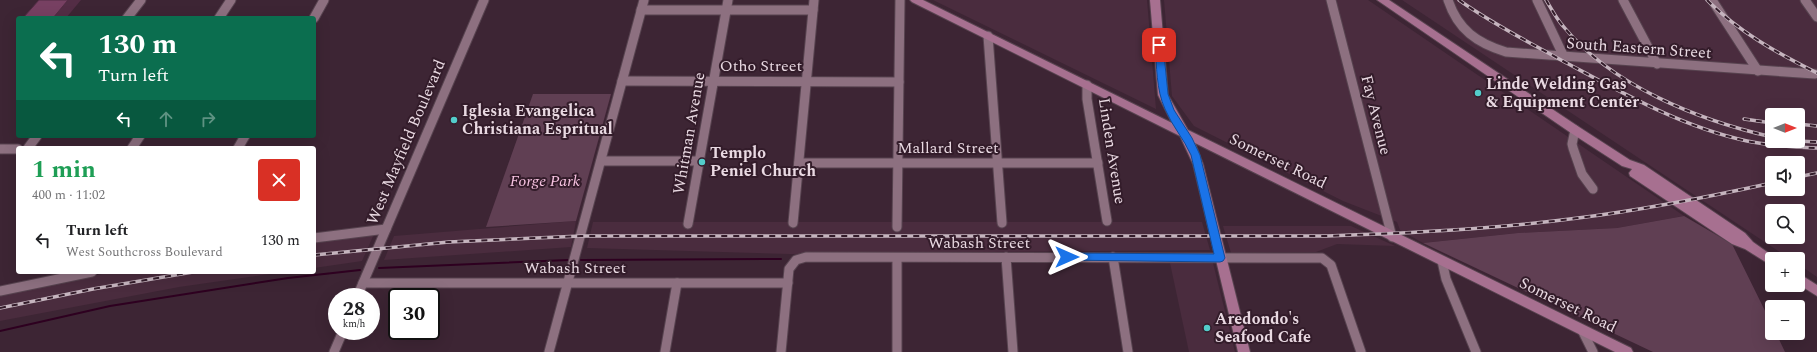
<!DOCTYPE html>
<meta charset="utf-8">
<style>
:root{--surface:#fff;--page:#f6f6f6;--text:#202124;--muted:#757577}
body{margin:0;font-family:Spectral,serif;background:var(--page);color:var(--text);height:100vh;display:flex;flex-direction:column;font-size:15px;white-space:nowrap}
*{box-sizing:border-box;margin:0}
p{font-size:13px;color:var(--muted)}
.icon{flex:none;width:22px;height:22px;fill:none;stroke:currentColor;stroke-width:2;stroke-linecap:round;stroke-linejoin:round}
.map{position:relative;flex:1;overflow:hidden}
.sheet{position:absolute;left:16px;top:146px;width:300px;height:128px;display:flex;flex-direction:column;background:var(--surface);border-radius:4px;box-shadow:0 4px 16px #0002}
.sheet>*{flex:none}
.guide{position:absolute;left:16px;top:16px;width:300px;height:122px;border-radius:4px;box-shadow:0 4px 16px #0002;background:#0b6e4f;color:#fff;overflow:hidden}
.needle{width:26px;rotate:90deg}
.fabs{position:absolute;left:1765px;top:108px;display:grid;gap:8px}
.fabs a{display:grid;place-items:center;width:40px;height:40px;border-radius:4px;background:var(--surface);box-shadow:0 4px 16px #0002;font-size:20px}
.speed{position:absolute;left:328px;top:288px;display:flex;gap:8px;font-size:20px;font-weight:700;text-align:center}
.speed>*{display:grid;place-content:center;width:52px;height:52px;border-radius:50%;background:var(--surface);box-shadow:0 4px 16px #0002;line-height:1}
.speed small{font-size:10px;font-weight:400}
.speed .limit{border:2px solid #111;border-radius:6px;background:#fff;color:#111}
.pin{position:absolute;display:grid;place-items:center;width:34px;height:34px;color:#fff;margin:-17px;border-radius:8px;box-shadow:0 2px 6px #0006}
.me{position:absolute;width:44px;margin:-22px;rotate:90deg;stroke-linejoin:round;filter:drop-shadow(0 0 3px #0008)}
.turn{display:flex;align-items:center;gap:14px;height:84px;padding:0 16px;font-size:18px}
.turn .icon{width:52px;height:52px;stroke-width:2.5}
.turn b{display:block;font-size:28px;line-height:34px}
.lanes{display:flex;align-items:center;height:38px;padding:0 16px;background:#0003;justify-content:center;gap:20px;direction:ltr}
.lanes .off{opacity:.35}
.round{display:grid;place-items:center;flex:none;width:42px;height:42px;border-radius:4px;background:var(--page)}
.overview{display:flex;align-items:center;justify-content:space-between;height:68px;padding:0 16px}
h1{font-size:24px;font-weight:700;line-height:30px;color:#1e9e55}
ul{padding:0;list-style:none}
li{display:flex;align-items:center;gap:12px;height:52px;padding:0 16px}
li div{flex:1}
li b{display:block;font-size:15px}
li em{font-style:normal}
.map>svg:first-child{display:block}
.built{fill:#4a2c3e;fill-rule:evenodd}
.green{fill:#603f53}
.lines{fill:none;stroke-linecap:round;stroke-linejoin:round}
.stream{stroke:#2e0020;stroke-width:2}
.minor-casing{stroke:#57434f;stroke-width:11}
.major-casing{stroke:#57434f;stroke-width:2}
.minor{stroke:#8d7080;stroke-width:9}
.major{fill:#a77090;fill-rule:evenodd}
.rail-casing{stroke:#c5b4be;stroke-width:3.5}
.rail{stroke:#331c2a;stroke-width:2;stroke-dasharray:6;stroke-linecap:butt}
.shaded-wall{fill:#532d45}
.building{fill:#774062;stroke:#532d45}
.route{fill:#1a73e8;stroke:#114b97}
.poi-dot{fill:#53cdcb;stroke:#331c2a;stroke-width:1.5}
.labels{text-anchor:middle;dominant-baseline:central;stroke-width:4;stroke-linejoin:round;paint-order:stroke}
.street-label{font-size:16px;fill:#e9d9e2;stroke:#331c2a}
.poi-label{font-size:16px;font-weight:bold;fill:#e9d9e2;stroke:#331c2a;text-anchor:start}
.park-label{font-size:16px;font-style:italic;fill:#f6c2e0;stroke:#331c2a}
</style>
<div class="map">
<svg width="1817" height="352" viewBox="0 0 1817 352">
<rect width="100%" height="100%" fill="#3d2534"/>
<g class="built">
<path d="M933,0H1147L1156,109Z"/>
<path d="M1164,0H1368L1684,216L1617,228L1518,233L1423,243L1400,230L1397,222L1343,201L1194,126L1172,96Z"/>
<path d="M1402,0H1817V277L1798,264V259H1790ZM1772,115H1798V141H1772ZM1772,163H1798V189H1772ZM1772,211H1798V237H1772Z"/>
<path d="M576,221L571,247L384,260L394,236Z"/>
<path d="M593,222H1202L1210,250L790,254L587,248Z"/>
<path d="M1223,226H1351L1395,246L1337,244L1316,252L1231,253Z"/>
<path d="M374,234L362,261L314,268V243Z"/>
<path d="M1170,263H1213L1235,352H1189Z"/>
<path d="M111,272H284L179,287L0,321V296Z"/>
</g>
<g class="green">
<path d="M533,94H611L576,221L486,227Z"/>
<path d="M1684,216L1732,244L1772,325V333H1776L1785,352H1653L1423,243L1518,233L1617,228Z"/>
</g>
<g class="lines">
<g class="stream">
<path d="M581,260L781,259"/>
<path d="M379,268L568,260"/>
<path d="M0,331L110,306L288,278L360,270"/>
</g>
<defs>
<g id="minor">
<path d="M1331,0L1392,237"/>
<path d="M1448,0C1458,30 1477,43 1506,52L1815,74"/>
<path d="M1537,0L1564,57"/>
<path d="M1623,0L1657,64"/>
<path d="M1712,0L1758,71"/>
<path d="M1805,0L1817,17"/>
<path d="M641,10H813"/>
<path d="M127,18L141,0"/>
<path d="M219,18L231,0"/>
<path d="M314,18L324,0"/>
<path d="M988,36L1002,223"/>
<path d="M622,81L899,82"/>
<path d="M1087,85V99L1107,221"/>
<path d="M1575,130L1572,144L1573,148L1582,174L1593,189"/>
<path d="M28,148L37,136"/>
<path d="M132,148L140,136"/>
<path d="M238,148L245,136"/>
<path d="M0,149H18"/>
<path d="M601,161H699"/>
<path d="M799,163H1098"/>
<path d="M793,223L814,0"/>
<path d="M688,224L728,0"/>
<path d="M897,227L900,0"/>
<path d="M314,238L386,229"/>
<path d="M1006,257L1013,352"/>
<path d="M1113,257L1128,352"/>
<path d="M897,258V352"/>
<path d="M1442,261L1446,279L1476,352"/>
<path d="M363,283H788"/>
<path d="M0,291L92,272"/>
<path d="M357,297L484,0"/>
<path d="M1582,330L1593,352"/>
<path d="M334,352L343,331"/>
<path d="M549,352L644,0"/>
<path d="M665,352L677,283"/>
<path d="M781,352L789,269L796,260L806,257L1322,258L1331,265L1361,352"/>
</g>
<g id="major">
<path d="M910,0H923L1172,123L1158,95L1150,0H1160L1168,95L1188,130L1631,348L1633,352H1615L1195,143L1203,164L1250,352H1238L1193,164L1180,136L912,2Z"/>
<path d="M1377,0H1389L1579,127L1630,160L1644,165L1745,233L1753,242L1777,259H1772V266L1745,249L1732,244L1630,176L1629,173L1632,169L1622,166L1571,133Z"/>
<path d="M1798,273L1817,285V296L1798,284Z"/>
</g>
</defs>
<use href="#minor" class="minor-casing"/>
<use href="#major" class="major-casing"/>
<use href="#minor" class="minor"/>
<use href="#major" class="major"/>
<defs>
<g id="rail">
<path d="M1459,0C1491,23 1527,41 1561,60C1621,92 1681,127 1747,141C1770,146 1794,147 1817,148"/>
<path d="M1546,0C1551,8 1556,18 1563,26C1612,86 1698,120 1772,137"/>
<path d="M1707,0C1739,32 1777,53 1817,73"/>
<path d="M1744,119L1772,123"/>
<path d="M1798,124L1817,126"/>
<path d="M1798,141L1817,142"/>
<path d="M1798,177L1817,173"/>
<path d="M314,255L449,242L581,236H1327C1411,233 1495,229 1578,218C1643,210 1708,197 1772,183"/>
<path d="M0,308L93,289L193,272"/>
</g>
</defs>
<use href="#rail" class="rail-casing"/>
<use href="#rail" class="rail"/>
</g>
<path class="shaded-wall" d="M68,0H81L66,18H53Z"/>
<path class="building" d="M39,0H68L53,18H23Z"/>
<path class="route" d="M1159,42L1163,45L1168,94L1174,110L1192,138L1200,155L1225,258L1223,261L1220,262L1063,260L1062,257L1063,254L1067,253L1214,254L1191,155C1184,139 1172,126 1165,109C1156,89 1157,67 1155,45Z"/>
<g class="poi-dot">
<circle cx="1478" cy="93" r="4"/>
<circle cx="454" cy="120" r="4"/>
<circle cx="702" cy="162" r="4"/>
<circle cx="1207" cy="328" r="4"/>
</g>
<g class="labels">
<g class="street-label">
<text transform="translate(1639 48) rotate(4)">South Eastern Street</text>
<text x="761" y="66">Otho Street</text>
<text transform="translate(1376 115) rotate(76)">Fay Avenue</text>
<text transform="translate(689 133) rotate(-80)">Whitman Avenue</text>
<text transform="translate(406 142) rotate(-67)">West Mayfield Boulevard</text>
<text x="948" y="148">Mallard Street</text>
<text transform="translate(1112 151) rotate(81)">Linden Avenue</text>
<text transform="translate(1278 161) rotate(26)">Somerset Road</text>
<text x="979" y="243">Wabash Street</text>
<text x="575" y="268">Wabash Street</text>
<text transform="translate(1568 305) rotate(26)">Somerset Road</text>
</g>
<g class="poi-label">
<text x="1486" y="84">Linde Welding Gas<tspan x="1486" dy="18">&amp; Equipment Center</tspan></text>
<text x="462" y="111">Iglesia Evangelica<tspan x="462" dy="18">Christiana Espritual</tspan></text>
<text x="710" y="153">Templo<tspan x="710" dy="18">Peniel Church</tspan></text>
<text x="1215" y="319">Aredondo's<tspan x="1215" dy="18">Seafood Cafe</tspan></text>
</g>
<g class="park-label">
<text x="545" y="181">Forge Park</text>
</g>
</g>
</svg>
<div class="fabs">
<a><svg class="needle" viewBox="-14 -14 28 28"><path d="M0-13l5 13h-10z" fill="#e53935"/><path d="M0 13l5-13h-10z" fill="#757577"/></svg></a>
<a><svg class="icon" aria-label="sound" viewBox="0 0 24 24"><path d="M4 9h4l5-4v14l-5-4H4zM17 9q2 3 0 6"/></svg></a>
<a><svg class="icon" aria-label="search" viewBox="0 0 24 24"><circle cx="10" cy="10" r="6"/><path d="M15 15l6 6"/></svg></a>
<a>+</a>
<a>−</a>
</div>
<div class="speed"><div>28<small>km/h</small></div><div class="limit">30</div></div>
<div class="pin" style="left:1159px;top:45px;background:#d93025"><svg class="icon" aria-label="arrive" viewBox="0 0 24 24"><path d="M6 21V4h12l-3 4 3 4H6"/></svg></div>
<svg class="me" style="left:1067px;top:257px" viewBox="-20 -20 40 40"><path d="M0-17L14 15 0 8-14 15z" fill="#1a73e8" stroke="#fff" stroke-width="4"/></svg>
<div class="guide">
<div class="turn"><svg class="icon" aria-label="left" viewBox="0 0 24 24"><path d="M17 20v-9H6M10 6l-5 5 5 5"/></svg><div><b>130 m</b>Turn left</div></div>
<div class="lanes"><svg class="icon" aria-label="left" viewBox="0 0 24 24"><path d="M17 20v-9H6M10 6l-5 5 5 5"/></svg><svg class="icon off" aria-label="ahead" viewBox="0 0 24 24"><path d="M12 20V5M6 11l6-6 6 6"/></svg><svg class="icon off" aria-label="right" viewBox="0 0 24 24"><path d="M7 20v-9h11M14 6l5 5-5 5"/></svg></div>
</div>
<section class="sheet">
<div class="overview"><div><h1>1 min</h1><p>400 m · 11:02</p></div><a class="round" style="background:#d93025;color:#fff"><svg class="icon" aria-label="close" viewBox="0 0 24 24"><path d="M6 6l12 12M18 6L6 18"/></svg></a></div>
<ul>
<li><svg class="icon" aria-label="left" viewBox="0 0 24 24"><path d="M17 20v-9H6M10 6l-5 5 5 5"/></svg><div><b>Turn left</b><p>West Southcross Boulevard</p></div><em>130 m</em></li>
</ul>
</section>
</div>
